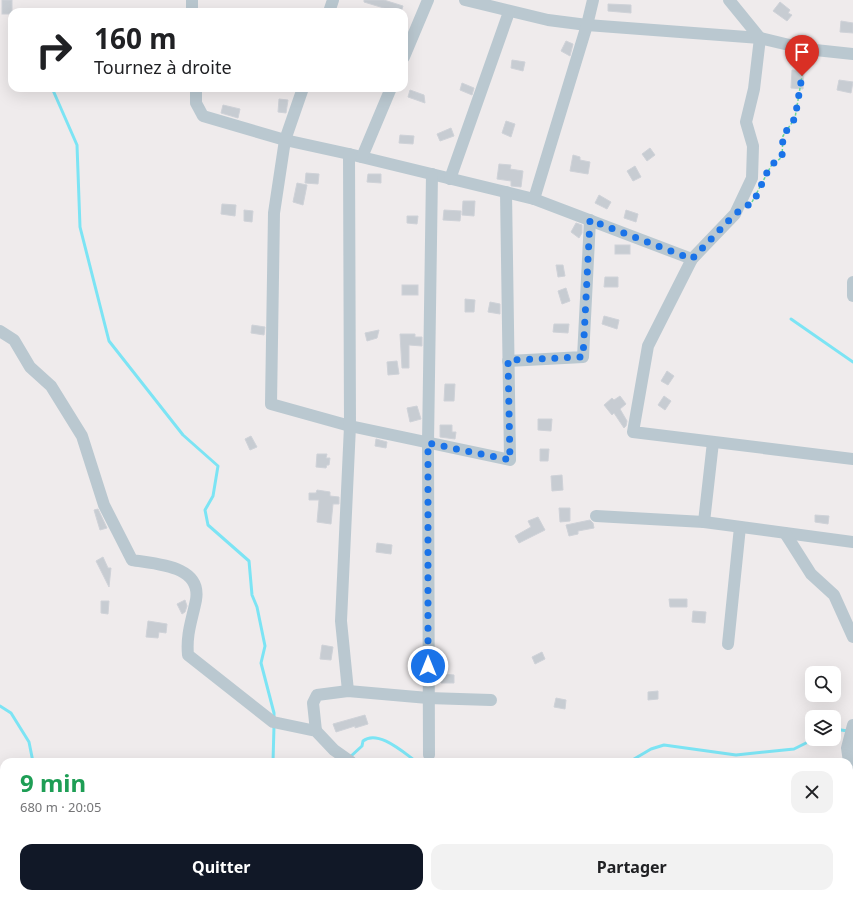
<!DOCTYPE html>
<html lang="fr">
<meta charset="utf-8">
<style>
:root{--surface:#fff;--page:#f2f2f2;--text:#202124;--muted:#757577;--accent:#111827}
body{margin:0;font-family:"Noto Sans",sans-serif;background:var(--page);color:var(--text);height:100vh;display:flex;flex-direction:column;font-size:15px;white-space:nowrap}
*{box-sizing:border-box;margin:0}
p{font-size:13px;color:var(--muted)}
.icon{flex:none;width:22px;height:22px;fill:none;stroke:currentColor;stroke-width:2;stroke-linecap:round;stroke-linejoin:round}
.map{position:relative;flex:1;overflow:hidden}
.drawer{position:absolute;left:0px;top:758px;width:853px;height:140px;display:flex;flex-direction:column;background:var(--surface);border-radius:12px 12px 0 0;box-shadow:0 4px 16px #0002}
.drawer>*{flex:none}
.top-card{position:absolute;left:8px;top:8px;width:400px;height:84px;border-radius:12px;box-shadow:0 4px 16px #0002;background:#fff;color:var(--text);overflow:hidden}
.fabs{position:absolute;left:805px;top:666px;display:grid;gap:8px}
.fabs a{display:grid;place-items:center;width:36px;height:36px;border-radius:8px;background:var(--surface);box-shadow:0 4px 16px #0002;font-size:20px}
.pin{position:absolute;display:grid;place-items:center;width:34px;height:34px;color:#fff;margin:-41px -17px;border-radius:50% 50% 50% 0;rotate:-45deg;box-shadow:0 0 4px #0007}
.pin .icon{rotate:45deg}
.me{position:absolute;width:44px;margin:-22px;rotate:0deg;stroke-linejoin:round;filter:drop-shadow(0 0 3px #0008)}
.turn{display:flex;align-items:center;gap:14px;height:84px;padding:0 20px;font-size:18px}
.turn .icon{width:52px;height:52px;stroke-width:2.5}
.turn b{display:block;font-size:28px;line-height:34px}
.round{display:grid;place-items:center;flex:none;width:42px;height:42px;border-radius:12px;background:var(--page)}
.headline{display:flex;align-items:center;justify-content:space-between;height:68px;padding:0 20px}
h1{font-size:24px;font-weight:700;line-height:30px;color:#1e9e55}
.cta{display:flex;gap:8px;margin-top:auto;padding:8px 20px}
.cta a{flex:1;height:46px;border-radius:12px;background:var(--accent);color:#fff;font-size:16px;font-weight:700;line-height:46px;text-align:center}
.cta a+a{background:var(--page);color:var(--text)}
.map>svg:first-child{display:block}
.lines{fill:none;stroke-linecap:round;stroke-linejoin:round}
.stream{stroke:#7ce4f4;stroke-width:3}
.building{fill:#c7ccd2;stroke:#cfd2d8}
.path{stroke:#69d497;stroke-width:1.5;stroke-dasharray:3 2;stroke-linecap:butt}
.minor{stroke:#bac8d0;stroke-width:12}
.route{stroke:#1a73e8;stroke-width:7;stroke-dasharray:0 12.6}
</style>
<div class="map">
<svg width="853" height="898" viewBox="0 0 853 898">
<rect width="100%" height="100%" fill="#efebec"/>
<g class="lines">
<g class="stream">
<path d="M52,88L77,145L80,227L109,341L183,435L218,466L213,496L205,510L208,525L249,561L252,595L257,607L265,646L261,663L274,713V718"/>
<path d="M791,319L853,362"/>
<path d="M0,706L11,713L29,742L33,762"/>
<path d="M834,729L848,731"/>
<path d="M350,757L362,746L363,741C378,729 404,753 417,762"/>
<path d="M273,762L274,726"/>
<path d="M629,762L651,749L664,745L736,755L794,749L814,739"/>
<path d="M0,801L4,800"/>
</g>
</g>
<g class="building">
<rect x="2" y="0" width="10" height="14"/>
<path d="M364,0H384L403,6L401,12H397L364,2Z"/>
<path d="M780,2L790,10L788,13L792,15L787,21L773,11Z"/>
<path d="M608,4L631,5V13L608,11Z"/>
<path d="M841,21L853,23V33L840,32Z"/>
<path d="M566,41L573,44L570,56L561,51Z"/>
<path d="M512,60L525,62L523,71L511,68Z"/>
<path d="M792,70L804,71L803,89L791,88Z"/>
<path d="M839,80L853,82L851,93L837,90Z"/>
<path d="M462,83L474,88L472,95L460,90Z"/>
<path d="M410,90L424,95L425,103L408,97Z"/>
<path d="M279,99L288,100L286,113L278,112Z"/>
<path d="M223,105L240,109L238,118L221,113Z"/>
<path d="M506,121L515,124L511,137L502,133Z"/>
<path d="M451,128L454,136L440,141L437,134Z"/>
<path d="M400,135L414,136L413,144L399,143Z"/>
<path d="M650,148L655,155L647,161L642,154Z"/>
<path d="M573,155L580,157V160L590,162L588,174L570,171Z"/>
<path d="M499,164L511,165L510,169L523,171L521,187L511,186V181L497,179Z"/>
<path d="M635,166L641,177L633,181L627,171Z"/>
<path d="M306,173L319,174L318,184L305,183Z"/>
<path d="M368,174H381V183L367,182Z"/>
<path d="M297,183L307,185L303,205L293,202Z"/>
<path d="M599,195L611,202L607,209L595,203Z"/>
<path d="M463,201H475L474,216L462,215Z"/>
<path d="M222,204L236,205L235,216L221,214Z"/>
<path d="M244,210L253,211L252,222L244,221Z"/>
<path d="M444,210L461,211L460,221L443,220Z"/>
<path d="M626,210L638,214L636,222L624,218Z"/>
<path d="M407,216H418L417,224L407,223Z"/>
<path d="M576,223L582,225V233L579,238L571,232Z"/>
<rect x="615" y="245" width="15" height="9"/>
<path d="M556,265H563L565,276L558,277Z"/>
<path d="M605,277H618V287H604Z"/>
<rect x="402" y="285" width="16" height="10"/>
<path d="M566,288L570,301L562,304L558,291Z"/>
<path d="M465,299L475,300L474,312H465Z"/>
<path d="M490,302L500,304V314L488,312Z"/>
<path d="M604,316L619,320L617,329L602,324Z"/>
<path d="M554,324H569L568,333L553,332Z"/>
<path d="M252,325L265,327L264,335L251,333Z"/>
<path d="M379,330L377,338L367,341L365,333Z"/>
<path d="M400,334H415V337H422V346L409,345V368H402Z"/>
<path d="M397,361L399,374L388,375L387,362Z"/>
<path d="M667,371L674,376L668,385L661,381Z"/>
<path d="M445,384H455L454,401H444Z"/>
<path d="M620,396L626,404L620,409L627,421L626,426L624,428L614,413L612,415L604,405L612,398L614,400Z"/>
<path d="M664,396L671,401L665,410L658,405Z"/>
<path d="M417,406L421,419L410,422L407,408Z"/>
<path d="M538,419H552L551,431L538,430Z"/>
<path d="M440,425H452V432H456L455,439L440,437Z"/>
<path d="M251,436L257,447L250,450L245,439Z"/>
<path d="M376,439L387,442L386,448L375,446Z"/>
<path d="M540,449H549L548,461H540Z"/>
<path d="M317,454H327L326,458H330L329,465H327L326,468L316,467Z"/>
<path d="M562,475L563,490L552,491L551,476Z"/>
<path d="M317,490L330,492V496L339,497V504H333L331,524L317,522L319,500H309V493H316Z"/>
<path d="M559,508H570V521L560,522Z"/>
<path d="M98,509L107,528L100,530L94,510Z"/>
<path d="M815,515L829,516L828,524L815,522Z"/>
<path d="M538,517L545,530L519,543L515,536L531,527L528,521Z"/>
<path d="M590,520L593,523L594,528L578,531V534L569,536L566,525Z"/>
<path d="M377,543L392,545L391,554L376,552Z"/>
<path d="M103,557L108,568H111L109,587L96,561Z"/>
<path d="M669,599H687V607H670Z"/>
<path d="M185,600L187,606L185,612L182,614L177,604Z"/>
<path d="M101,601H109L108,614L101,613Z"/>
<path d="M693,611L706,612L705,623L692,622Z"/>
<path d="M148,621L167,624L166,633L159,632L158,638L146,637Z"/>
<path d="M322,645L333,647L331,660L320,659Z"/>
<path d="M542,652L545,659L535,664L532,657Z"/>
<path d="M442,674L454,675V683H441Z"/>
<path d="M658,691V699L648,700V692Z"/>
<path d="M556,698L566,700L565,709L554,707Z"/>
<path d="M365,715L368,724L355,728V726L336,732L333,724Z"/>
</g>
<g class="lines">
<g class="path">
<path d="M752,202L771,166L782,157L783,136L795,118L805,58"/>
<path d="M849,796H853"/>
<path d="M633,898V894"/>
</g>
<g class="minor">
<path d="M192,0V12"/>
<path d="M465,0L548,20L587,25L760,38L806,49L853,54"/>
<path d="M729,0L760,38L754,89L746,122L753,146L752,178L735,214L692,259L648,346L633,432L853,459"/>
<path d="M329,12L333,0"/>
<path d="M404,57L428,0"/>
<path d="M196,88V103L203,116L285,140L349,154L534,199L692,259"/>
<path d="M303,88L285,140L274,213L271,404L350,426L510,460L506,192"/>
<path d="M362,157L391,88"/>
<path d="M450,179L509,12"/>
<path d="M534,199L587,25L593,0"/>
<path d="M853,282V296"/>
<path d="M0,331L14,340L30,367L51,386L82,436L104,505L132,560C155,564 202,565 196,600C192,620 186,634 188,655L273,722L316,731L334,750L351,762"/>
<path d="M508,361L583,357L590,220"/>
<path d="M596,516L704,522L853,542"/>
<path d="M704,522L713,442"/>
<path d="M785,533L811,574L834,595L853,637"/>
<path d="M728,644L740,527"/>
<path d="M348,691L341,621L350,426L349,154"/>
<path d="M316,731L313,703L317,695L348,691L428,698L491,700"/>
<path d="M429,755L428,443L432,174"/>
<path d="M849,762L847,748L853,725"/>
<path d="M849,766L853,778"/>
<path d="M849,837L853,835"/>
<path d="M585,894L594,898"/>
<path d="M827,894L828,898"/>
<path d="M350,898L351,894"/>
<path d="M569,898L571,894"/>
</g>
</g>
<g class="lines">
<path class="route" d="M428,666V443L510,460L508,360L583,357L590,220L692,259L735,214L754,201L770,166L782,157L783,136L795,118L802,76"/>
</g>
</svg>
<div class="fabs">
<a><svg class="icon" aria-label="search" viewBox="0 0 24 24"><circle cx="10" cy="10" r="6"/><path d="M15 15l6 6"/></svg></a>
<a><svg class="icon" aria-label="layers" viewBox="0 0 24 24"><path d="M12 4l9 5-9 5-9-5zM3 14l9 5 9-5"/></svg></a>
</div>
<div class="pin" style="left:802px;top:76px;background:#d93025"><svg class="icon" aria-label="arrive" viewBox="0 0 24 24"><path d="M6 21V4h12l-3 4 3 4H6"/></svg></div>
<svg class="me" style="left:428px;top:666px" viewBox="-20 -20 40 40"><circle r="17" fill="#1a73e8" stroke="#fff" stroke-width="3"/><path d="M0-11L8 9 0 5-8 9z" fill="#fff"/></svg>
<div class="top-card">
<div class="turn"><svg class="icon" aria-label="right" viewBox="0 0 24 24"><path d="M7 20v-9h11M14 6l5 5-5 5"/></svg><div><b>160 m</b>Tournez à droite</div></div>
</div>
<section class="drawer">
<div class="headline"><div><h1>9 min</h1><p>680 m · 20:05</p></div><a class="round"><svg class="icon" aria-label="close" viewBox="0 0 24 24"><path d="M6 6l12 12M18 6L6 18"/></svg></a></div>
<div class="cta"><a>Quitter</a><a>Partager</a></div>
</section>
</div>
